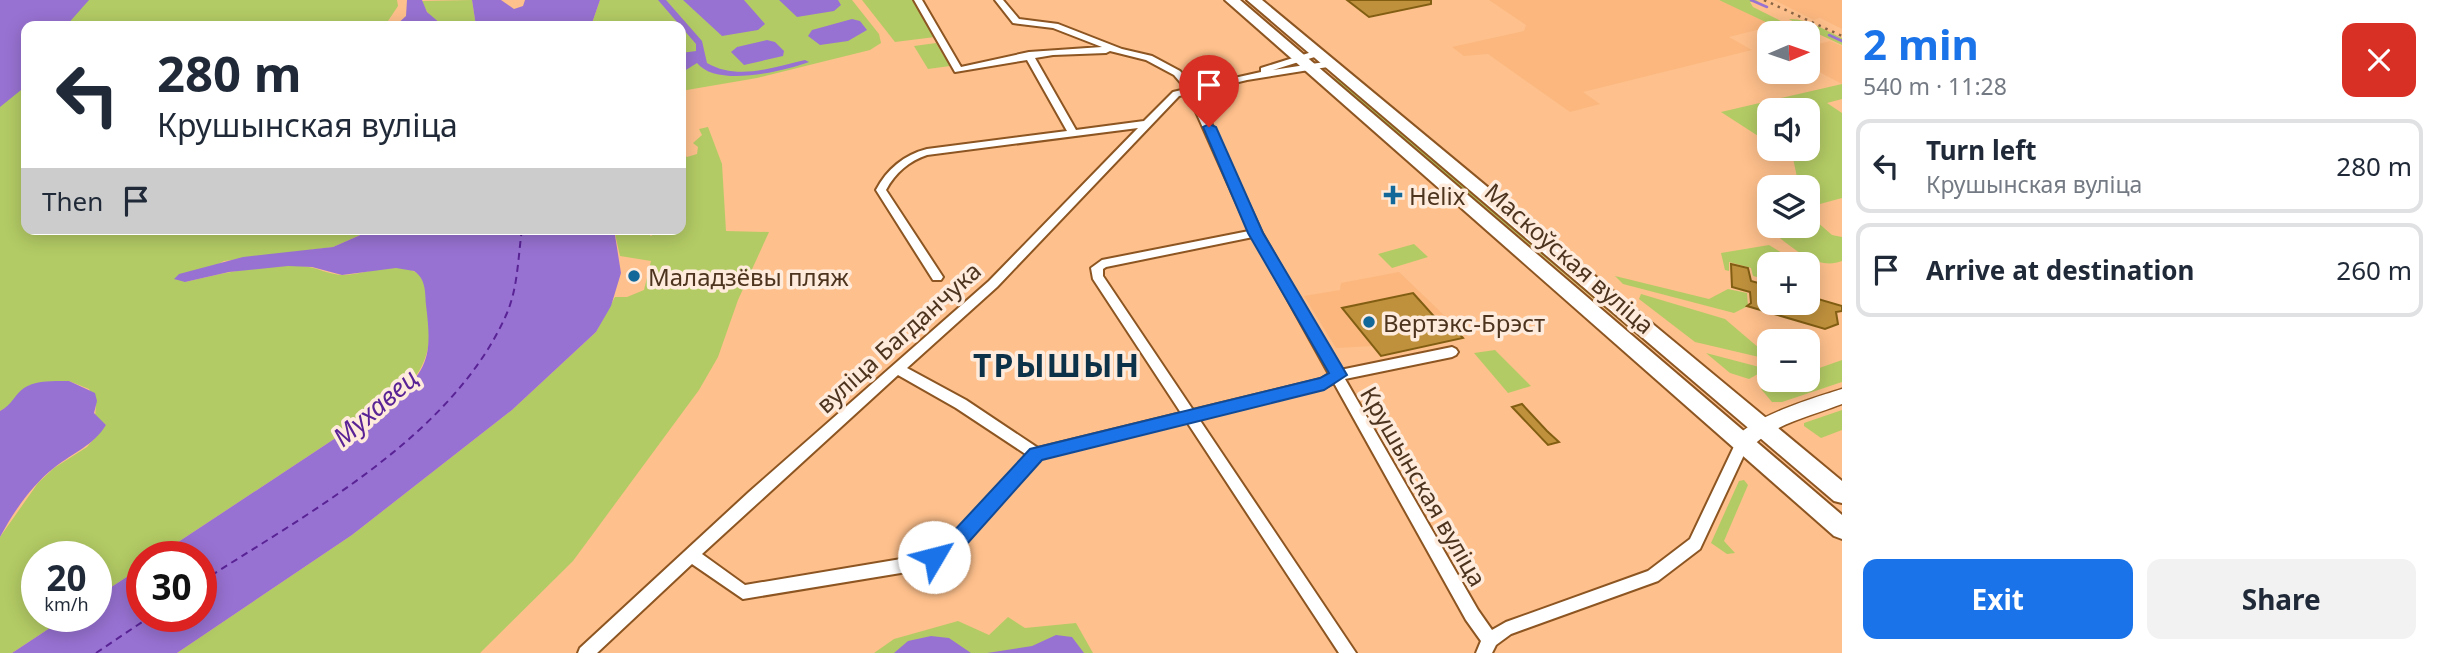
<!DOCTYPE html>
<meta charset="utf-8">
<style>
:root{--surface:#fff;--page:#f2f2f3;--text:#1f2937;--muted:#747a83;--line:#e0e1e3;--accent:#1a73e8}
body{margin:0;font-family:"Noto Sans",sans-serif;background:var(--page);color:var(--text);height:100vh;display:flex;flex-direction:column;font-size:26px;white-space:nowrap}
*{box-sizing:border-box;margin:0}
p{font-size:23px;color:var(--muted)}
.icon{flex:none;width:38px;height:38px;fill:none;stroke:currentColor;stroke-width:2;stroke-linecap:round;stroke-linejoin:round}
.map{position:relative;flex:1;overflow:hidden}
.panel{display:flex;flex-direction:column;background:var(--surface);width:595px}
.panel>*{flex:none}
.guide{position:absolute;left:21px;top:21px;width:665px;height:214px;border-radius:14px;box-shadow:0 4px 18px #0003;background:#fff;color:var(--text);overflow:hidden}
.needle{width:46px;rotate:88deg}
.buttons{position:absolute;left:1757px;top:21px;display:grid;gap:14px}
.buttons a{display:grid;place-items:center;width:63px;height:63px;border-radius:14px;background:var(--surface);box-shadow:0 4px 18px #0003;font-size:35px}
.speed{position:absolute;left:21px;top:541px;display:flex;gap:14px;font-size:35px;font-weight:700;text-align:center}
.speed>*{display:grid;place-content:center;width:91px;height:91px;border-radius:50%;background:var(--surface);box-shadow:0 4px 18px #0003;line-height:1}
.speed small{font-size:18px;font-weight:400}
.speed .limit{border:10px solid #d22;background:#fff;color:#111}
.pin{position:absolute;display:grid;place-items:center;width:60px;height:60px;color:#fff;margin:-72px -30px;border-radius:50% 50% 50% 0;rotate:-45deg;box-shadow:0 0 7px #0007}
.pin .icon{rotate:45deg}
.me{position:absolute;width:77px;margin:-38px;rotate:53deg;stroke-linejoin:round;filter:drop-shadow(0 0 5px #0008)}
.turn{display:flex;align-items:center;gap:24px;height:147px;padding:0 21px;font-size:32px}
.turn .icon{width:91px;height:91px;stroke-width:2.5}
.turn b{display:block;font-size:49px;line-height:60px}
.then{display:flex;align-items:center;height:66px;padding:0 21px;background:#0003;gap:14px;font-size:26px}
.round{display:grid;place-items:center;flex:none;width:74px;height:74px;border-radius:14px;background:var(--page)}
.summary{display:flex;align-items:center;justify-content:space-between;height:119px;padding:0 21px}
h1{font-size:42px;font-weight:700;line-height:52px;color:var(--accent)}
.action{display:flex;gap:14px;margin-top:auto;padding:14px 21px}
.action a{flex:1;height:80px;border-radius:14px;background:var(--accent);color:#fff;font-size:28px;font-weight:700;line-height:80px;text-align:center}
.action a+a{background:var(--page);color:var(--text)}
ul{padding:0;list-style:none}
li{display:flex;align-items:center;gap:21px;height:94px;margin:0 14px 10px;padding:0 7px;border:4px solid var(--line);border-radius:14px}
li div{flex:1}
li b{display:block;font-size:26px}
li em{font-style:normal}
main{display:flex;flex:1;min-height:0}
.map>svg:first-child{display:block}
.built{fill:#fbb77e}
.green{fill:#b3cb65}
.water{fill:#9872d2}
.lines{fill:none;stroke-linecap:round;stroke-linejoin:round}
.stream{stroke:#9872d2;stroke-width:2.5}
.ferry{stroke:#592395;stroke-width:2;stroke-dasharray:7 5;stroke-linecap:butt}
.building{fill:#bf913d;stroke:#825e13;stroke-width:2}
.minor-casing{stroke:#8c5521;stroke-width:4}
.secondary-casing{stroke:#8c5521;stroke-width:3}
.primary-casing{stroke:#8c5521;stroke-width:4}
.minor{fill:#fff;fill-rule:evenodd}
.secondary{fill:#fff;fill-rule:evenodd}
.primary{fill:#fff;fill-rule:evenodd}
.rail{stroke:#896444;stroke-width:2.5;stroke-dasharray:2.5 5;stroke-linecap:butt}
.route{fill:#1a73e8;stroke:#114b97;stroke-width:2}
.poi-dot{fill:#126999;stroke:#ffebdc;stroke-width:2.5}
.labels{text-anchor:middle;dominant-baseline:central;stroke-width:7;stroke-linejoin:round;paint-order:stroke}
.poi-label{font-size:24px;fill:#4d341f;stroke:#ffebdc;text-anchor:start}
.street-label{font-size:24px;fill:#4d341f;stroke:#ffebdc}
.water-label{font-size:26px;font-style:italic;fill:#592395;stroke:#ffebdc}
.district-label{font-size:32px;font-weight:bold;letter-spacing:2px;fill:#0c324a;stroke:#ffebdc}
</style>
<main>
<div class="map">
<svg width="1842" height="653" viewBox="0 0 1842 653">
<rect width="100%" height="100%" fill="#fec08c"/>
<g class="built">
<path d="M1489,0H1719L1777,25L1729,37L1752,50L1583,92L1600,104L1570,112L1488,54L1464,56L1452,47L1524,31L1526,25Z"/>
<path d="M1774,0H1842V29L1820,18L1814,20Z"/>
<path d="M1830,41L1842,46V84L1808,66V47Z"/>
<path d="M1399,272L1448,319L1463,338L1381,356L1372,346L1336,348L1304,296L1340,290L1341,283Z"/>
</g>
<g class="green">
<path d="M0,0H397L398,6L388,21L389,26H26V229H374L333,247L224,261L185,282C223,273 262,264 302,266C317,267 329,275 344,275C365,275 399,259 418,274C429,282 427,312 429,325C432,359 416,382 390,402L157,556H142V567L96,597V556H37V616H68L12,653H0V537L38,483L54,468L87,447L106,425L95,417L96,405L89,389L69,381L28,386L13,403L0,411Z"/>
<path d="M472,0L476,26C453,26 431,28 422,1Z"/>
<path d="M600,0H852L879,34L881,43L870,50L757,78L681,91V26H591Z"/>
<path d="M862,0H912L935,37L895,42Z"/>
<path d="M1719,0H1756L1759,2H1750L1753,7L1787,24H1798L1789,19C1806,18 1827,31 1842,38V45L1810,30L1815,40L1808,46V33H1789Z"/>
<path d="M936,43L950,66L928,69L914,46Z"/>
<path d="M1339,78L1711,394L1709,396L1333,79Z"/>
<path d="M1842,84V99L1827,103L1842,113V198L1820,204L1808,195V187H1799L1793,158L1778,149H1808V110H1769V143L1721,112Z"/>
<path d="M708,127L722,164L726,231L769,232L738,300L718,357L699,390L573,561L480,653H177L352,535L512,410L596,332L615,297H627L644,290L651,261L620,256L614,229H641L651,236L661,229H681V153L687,157L697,154L698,147L693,143L702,135L699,129Z"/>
<path d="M1808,214L1832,235L1842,237V261C1815,272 1788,243 1767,228L1808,226Z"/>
<path d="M1414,244L1428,257L1392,268L1378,254Z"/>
<path d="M1769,245L1800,264H1769V280L1753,276L1751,268L1729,262V271L1725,270L1721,253Z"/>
<path d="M1615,276L1709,299L1728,289L1747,293L1748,306L1734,313L1623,284Z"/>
<path d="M1641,294L1725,319L1766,354L1759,357L1695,342L1639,299Z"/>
<path d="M1495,350L1531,386L1508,393L1474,353Z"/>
<path d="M1706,353L1767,369L1749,379L1730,373Z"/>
<path d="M1842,360V382L1782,402H1772L1761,389L1787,380H1808V372Z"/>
<path d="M1842,410V430L1821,438L1804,426V423Z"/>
<path d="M1744,480L1748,485L1724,541L1735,553L1727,554L1711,543L1739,481Z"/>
<path d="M1008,617L1025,628L1076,623L1093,653H874L894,639L958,621L989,635Z"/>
</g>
<g class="water">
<path d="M0,0H89L66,26H26V86L0,107Z"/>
<path d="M407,0H422L427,12L441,24L448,23L449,26H395L406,16Z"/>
<path d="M472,0H501L514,9L523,6L525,0H600L591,26H476Z"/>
<path d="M658,0H666L702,41L707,63C738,81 773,67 805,60L809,62C784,71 717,88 697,63L681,73V53L696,51V44Z"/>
<path d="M683,0H744L765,24L758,30L722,36Z"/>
<path d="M779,0H838L841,5L834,11L797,17Z"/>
<path d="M852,19L860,21L867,30L848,41L820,45L808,36L812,30Z"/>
<path d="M767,40L775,42L784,51L783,56L744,65L731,52L737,47Z"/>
<path d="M374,229H614L621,273L611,306L596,332L512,410L352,535L177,653H12L68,616H96V597L142,567V616H201V556H157L390,402C430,371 432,353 426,305C425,292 426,279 414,271L396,268L342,275L312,267L288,266L229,272L185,282L174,279L179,274L243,257L333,247Z"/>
<path d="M69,381L95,393L97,401L94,413L106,425C94,445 73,453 55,467C32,485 14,511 0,537V411C12,405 15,394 24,388C35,380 56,381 69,381Z"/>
<path d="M1056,635L1072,637L1084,653H987L1032,646Z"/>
<path d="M931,636L949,638L971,653H894L908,641Z"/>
</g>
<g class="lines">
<g class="stream">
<path d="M1751,0L1767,7"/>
<path d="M1829,35L1842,41"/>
</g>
<g class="ferry">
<path d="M201,582C308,513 454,435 507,313C518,287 518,257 522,229"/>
<path d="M96,653L151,616"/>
</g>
</g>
<g class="building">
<path d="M1347,0H1431V4L1369,17Z"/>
<path d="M1731,264L1748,268L1751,281L1769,286V303H1808V296L1842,306V311L1836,312L1838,324L1825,329L1747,306L1751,303L1750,292L1732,287Z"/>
<path d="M1413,293L1447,331L1455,329L1463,338L1381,356L1342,308Z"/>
<path d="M1522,404L1547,431L1559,442L1548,445L1512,407Z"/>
</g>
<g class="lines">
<defs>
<path id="minor" d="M914,0H922L961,67L1029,52L1102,47L1053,28L1013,23L995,0H1003L1019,19L1058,24L1122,49L1152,56L1180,71L1194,87L1261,72V68L1315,51H1321V55L1273,70L1331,61L1336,64L1334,66L1247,80L1197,92L1262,233L1340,370L1452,347L1456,349L1458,352L1456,355L1452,357L1345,379L1478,610L1492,630L1506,622L1648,571L1690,539L1738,438L1743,437L1748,438L1750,442L1700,549L1658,581L1511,634L1496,645L1492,653H1476L1481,641L1466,620L1334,383L1324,388L1199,419L1356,653H1339L1187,422L1040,458L958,550L940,562L913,571L743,599L692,564L597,653H578L580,648L749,492L989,281L1138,128L927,155C909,161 895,173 886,190L943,277L941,280H933L876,190C887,169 904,155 927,149L1067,131L1027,60L955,72ZM1110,51L1146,60L1174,75L1186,89L1173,92L1144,121L1076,130L1035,58L1053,55L1106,53ZM1188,94L1249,231L1102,260L1091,268L1093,279L1181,413L1038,448L966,400L907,368L997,287L1179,96ZM1253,237L1329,374L1321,379L1193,410L1103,276V269L1106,267ZM898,375L956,408L1027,455L948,540L930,552L913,557L745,585L702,554Z"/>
<path id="secondary" d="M1842,389V404C1819,413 1791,420 1769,433C1758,439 1751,452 1736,447L1733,442C1746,418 1816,397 1842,389Z"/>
<g id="primary">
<path d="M1225,0H1240L1842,515V539L1834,536Z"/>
<path d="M1247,0H1262L1842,481V503L1834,501Z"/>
</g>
</defs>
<use href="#minor" class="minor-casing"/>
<use href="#secondary" class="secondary-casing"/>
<use href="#primary" class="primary-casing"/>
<use href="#minor" class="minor"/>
<use href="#secondary" class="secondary"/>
<use href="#primary" class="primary"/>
<path class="rail" d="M1764,0L1842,36"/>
</g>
<path class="route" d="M1209,124L1216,127L1263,233L1347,375L1324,390L1042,460L966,545L941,563L934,565L928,563L925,557L928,551L952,533L1030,449L1320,378L1329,373L1248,233L1203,127Z"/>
<g class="poi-dot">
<path d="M1389.5 184.5h7v7h7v7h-7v7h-7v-7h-7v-7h7z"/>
<circle cx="634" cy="276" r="7"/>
<circle cx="1369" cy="322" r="7"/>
</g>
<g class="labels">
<g class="poi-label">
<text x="1409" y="195">Helix</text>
<text x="648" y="276">Маладзёвы пляж</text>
<text x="1383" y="322">Вертэкс-Брэст</text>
</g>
<g class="street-label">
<text transform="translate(1570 258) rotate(41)">Маскоўская вуліца</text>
<text transform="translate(898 337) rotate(-42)">вуліца Багданчука</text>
<text transform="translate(1424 486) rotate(60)">Крушынская вуліца</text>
</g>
<g class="water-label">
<text transform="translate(375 407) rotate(-41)">Мухавец</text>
</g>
<g class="district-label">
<text x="1057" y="364">ТРЫШЫН</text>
</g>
</g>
</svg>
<div class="buttons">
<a><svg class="needle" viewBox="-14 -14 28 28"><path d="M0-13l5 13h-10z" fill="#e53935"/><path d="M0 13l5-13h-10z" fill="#747a83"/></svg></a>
<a><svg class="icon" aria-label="sound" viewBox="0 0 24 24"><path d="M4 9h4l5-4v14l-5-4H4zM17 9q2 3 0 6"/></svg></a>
<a><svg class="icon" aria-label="layers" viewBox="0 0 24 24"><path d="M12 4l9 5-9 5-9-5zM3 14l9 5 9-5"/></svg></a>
<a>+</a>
<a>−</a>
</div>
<div class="speed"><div>20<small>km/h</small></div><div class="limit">30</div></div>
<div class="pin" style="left:1209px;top:127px;background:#d93025"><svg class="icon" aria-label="arrive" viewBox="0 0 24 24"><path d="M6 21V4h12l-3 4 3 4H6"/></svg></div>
<svg class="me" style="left:934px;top:557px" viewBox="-20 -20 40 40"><circle r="19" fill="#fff"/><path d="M0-13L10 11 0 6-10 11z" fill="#1a73e8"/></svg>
<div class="guide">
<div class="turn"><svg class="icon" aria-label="left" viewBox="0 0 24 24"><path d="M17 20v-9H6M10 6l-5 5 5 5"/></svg><div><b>280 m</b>Крушынская вуліца</div></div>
<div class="then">Then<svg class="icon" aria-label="arrive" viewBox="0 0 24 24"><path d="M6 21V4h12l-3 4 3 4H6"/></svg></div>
</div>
</div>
<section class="panel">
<div class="summary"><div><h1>2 min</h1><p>540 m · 11:28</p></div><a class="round" style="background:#d93025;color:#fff"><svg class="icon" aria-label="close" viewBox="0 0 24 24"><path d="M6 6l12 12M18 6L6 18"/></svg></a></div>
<ul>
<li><svg class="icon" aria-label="left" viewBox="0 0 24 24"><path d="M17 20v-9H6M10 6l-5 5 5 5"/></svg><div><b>Turn left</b><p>Крушынская вуліца</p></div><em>280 m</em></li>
<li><svg class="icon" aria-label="arrive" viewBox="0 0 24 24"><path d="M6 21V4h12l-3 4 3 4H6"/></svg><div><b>Arrive at destination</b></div><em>260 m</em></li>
</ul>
<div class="action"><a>Exit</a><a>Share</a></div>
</section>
</main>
